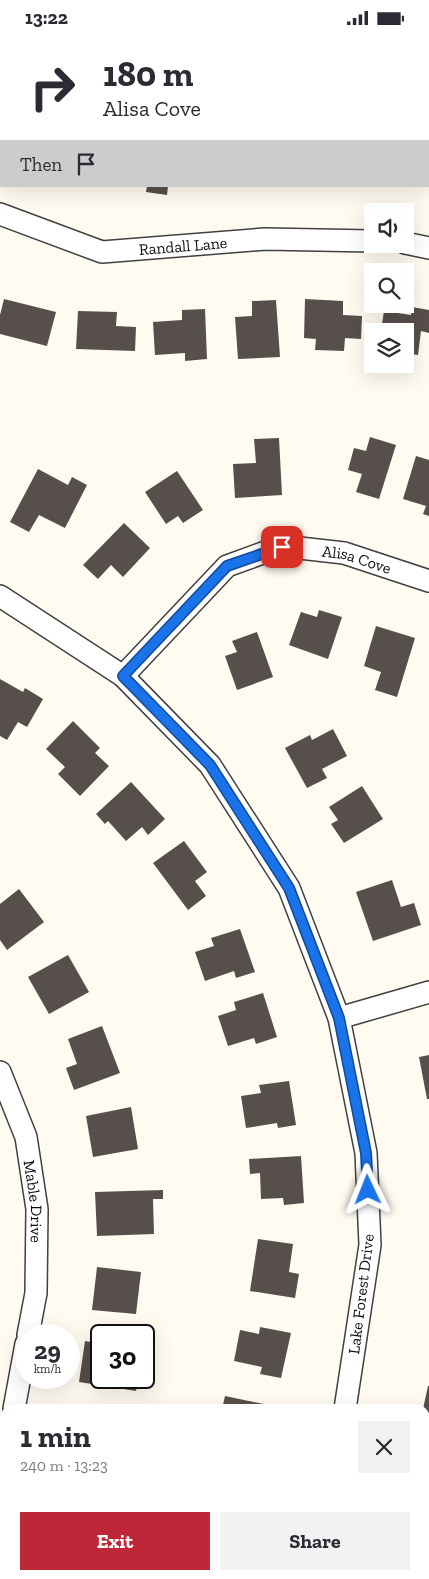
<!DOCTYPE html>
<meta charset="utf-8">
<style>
:root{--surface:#fff;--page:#f2f2f3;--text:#2b2b33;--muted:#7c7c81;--accent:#be2737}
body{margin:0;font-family:"Zilla Slab",serif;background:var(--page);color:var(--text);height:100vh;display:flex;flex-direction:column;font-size:19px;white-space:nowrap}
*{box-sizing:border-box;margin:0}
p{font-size:16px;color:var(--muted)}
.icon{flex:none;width:28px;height:28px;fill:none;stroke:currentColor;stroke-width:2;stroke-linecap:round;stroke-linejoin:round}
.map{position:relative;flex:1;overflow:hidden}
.details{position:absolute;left:0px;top:1369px;width:430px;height:176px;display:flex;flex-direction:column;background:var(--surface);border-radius:15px 15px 0 0;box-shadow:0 5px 20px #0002}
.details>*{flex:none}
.top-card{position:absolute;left:0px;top:0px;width:430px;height:152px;box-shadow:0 5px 20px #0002;background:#fff;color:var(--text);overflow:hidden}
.tools{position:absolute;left:364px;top:168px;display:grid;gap:10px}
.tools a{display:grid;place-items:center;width:50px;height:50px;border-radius:0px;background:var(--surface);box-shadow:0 5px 20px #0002;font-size:25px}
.speed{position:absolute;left:15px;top:1289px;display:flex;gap:10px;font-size:25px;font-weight:700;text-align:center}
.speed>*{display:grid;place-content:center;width:65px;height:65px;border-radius:50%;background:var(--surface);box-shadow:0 5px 20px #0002;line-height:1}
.speed small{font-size:12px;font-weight:400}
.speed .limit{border:2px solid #111;border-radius:8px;background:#fff;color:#111}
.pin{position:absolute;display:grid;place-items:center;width:42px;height:42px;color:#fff;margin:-21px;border-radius:10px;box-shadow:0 2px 8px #0006}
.me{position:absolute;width:55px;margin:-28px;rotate:358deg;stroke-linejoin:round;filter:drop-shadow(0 0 4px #0008)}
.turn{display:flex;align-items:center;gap:18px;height:105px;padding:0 20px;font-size:22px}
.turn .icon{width:65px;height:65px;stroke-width:2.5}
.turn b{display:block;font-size:35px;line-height:42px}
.then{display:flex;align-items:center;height:48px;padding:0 20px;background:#0003;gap:10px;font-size:19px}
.round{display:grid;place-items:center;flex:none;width:52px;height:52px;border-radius:0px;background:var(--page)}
.head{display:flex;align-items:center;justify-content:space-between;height:85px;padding:0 20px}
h1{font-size:30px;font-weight:700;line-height:38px}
.cta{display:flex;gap:10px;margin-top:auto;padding:10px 20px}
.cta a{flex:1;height:58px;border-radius:0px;background:var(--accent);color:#fff;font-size:20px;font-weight:700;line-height:58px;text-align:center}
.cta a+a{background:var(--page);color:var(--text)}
.status{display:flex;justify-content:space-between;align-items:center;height:35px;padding:0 25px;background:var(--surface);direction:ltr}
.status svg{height:14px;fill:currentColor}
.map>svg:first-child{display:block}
.building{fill:#574f4b}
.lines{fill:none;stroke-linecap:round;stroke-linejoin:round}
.minor-casing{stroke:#414141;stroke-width:24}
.minor{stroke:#fff;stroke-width:21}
.route-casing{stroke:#114b97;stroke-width:12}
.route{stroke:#1a73e8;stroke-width:9}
.labels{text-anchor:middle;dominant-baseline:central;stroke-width:5;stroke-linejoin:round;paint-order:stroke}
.street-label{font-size:16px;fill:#0e0e0e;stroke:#fff}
</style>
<div class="status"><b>13:22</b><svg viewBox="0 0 49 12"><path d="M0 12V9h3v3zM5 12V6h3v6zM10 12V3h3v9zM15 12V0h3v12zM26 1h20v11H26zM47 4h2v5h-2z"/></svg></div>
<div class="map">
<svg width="429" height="1544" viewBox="0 0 429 1544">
<rect width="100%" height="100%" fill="#fffbf0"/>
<g class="building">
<path d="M147,151H168L167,160L146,157Z"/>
<path d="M4,264L56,277L47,311L0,299V280Z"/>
<path d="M305,264L343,266V280L362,281L361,304L345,303L344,316L315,315L316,304L304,303Z"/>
<path d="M276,265L280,322L238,324L235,282L252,281V266Z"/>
<path d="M412,272L429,275V298L421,296L418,320L405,318V296H381L384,276L411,280Z"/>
<path d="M205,274L207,324L185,326V318L155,320L153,287L182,285V275Z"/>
<path d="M78,276L117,277L116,291L136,292L135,316L76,314Z"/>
<path d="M370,402L396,410L379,464L356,457L362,439L348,435L354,413L366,416Z"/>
<path d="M279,403L282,460L235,463L233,429L256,428L254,404Z"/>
<path d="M416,421L429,425V481L423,479L426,471L403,464Z"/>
<path d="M38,434L68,450L72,442L87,450L65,493L39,480L29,497L10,487Z"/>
<path d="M177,436L203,475L183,488L178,481L166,489L145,457Z"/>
<path d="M124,488L150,513L123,542L111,530L98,544L83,530Z"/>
<path d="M319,575L342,582L328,624L289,610L301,577L317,582Z"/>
<path d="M376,591L415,603L397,662L375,655L381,637L364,631Z"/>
<path d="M257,597L273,642L237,655L225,621L237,617L232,606Z"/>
<path d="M0,644L23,657L25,653L43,664L27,692L18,687L7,705L0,701Z"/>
<path d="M73,686L100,713L95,718L109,731L80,761L58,739L65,732L46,714Z"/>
<path d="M333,694L347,721L322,734L327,743L307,753L285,713L310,700L312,705Z"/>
<path d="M131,747L165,784L148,800L142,792L126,806L108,786L105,789L96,779Z"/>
<path d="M362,751L383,784L344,808L331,789L338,785L329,772Z"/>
<path d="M184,806L207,837L195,846L206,861L188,875L153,828Z"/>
<path d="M392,845L401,872L414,868L421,890L373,906L356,857Z"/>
<path d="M19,854L44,887L7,915L0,905V869Z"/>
<path d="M240,894L255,937L236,943L234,936L205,946L195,917L214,911L211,903Z"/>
<path d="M68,920L89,957L49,979L28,942Z"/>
<path d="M263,958L277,1002L256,1009L254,1003L228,1011L218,981L236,975L234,967Z"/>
<path d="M102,991L120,1038L74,1055L66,1033L77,1029L68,1004Z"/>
<path d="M429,1020V1064H427L419,1022Z"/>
<path d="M289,1046L296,1090L278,1093L277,1088L246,1093L241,1061L261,1058L259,1050Z"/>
<path d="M131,1072L138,1114L93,1122L86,1081Z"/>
<path d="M301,1121L304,1168L284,1170L283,1163L261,1164L260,1138L250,1139L249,1124Z"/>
<path d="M163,1155V1164H153L154,1199L97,1201L95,1157Z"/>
<path d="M258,1204L293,1209L289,1237L299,1239L295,1263L250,1256Z"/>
<path d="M97,1232L141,1237L136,1279L92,1275Z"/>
<path d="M260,1292L291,1298L281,1343L260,1339L262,1332L234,1326L240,1295L259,1299Z"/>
<path d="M85,1306L101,1309V1342H139L136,1356L79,1347Z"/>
<path d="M428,1351H429V1399L425,1398V1374H423Z"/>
<path d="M225,1361L273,1371V1374H222Z"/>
<path d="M425,1424L429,1425V1469L425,1468Z"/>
<path d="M425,1503L429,1504V1544H402L383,1541L425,1540Z"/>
<path d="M48,1540H90V1544H47Z"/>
<path d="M190,1540H244V1544H189Z"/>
</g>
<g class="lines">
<defs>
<g id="minor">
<path id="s1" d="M0,179L102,217L265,204L372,206"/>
<path d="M405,208L429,213"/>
<path d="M0,561L123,641L210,730L289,853L339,983L366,1118L370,1210L345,1374"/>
<path id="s2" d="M123,641L227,531L282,511L344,518L429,546"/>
<path d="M339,983L429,957"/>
<path id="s3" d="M0,1037L26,1102L37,1174L36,1258L28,1300"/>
<path d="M14,1374L26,1309"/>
<path d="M0,1442L5,1417"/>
<path d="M313,1544V1540"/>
</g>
</defs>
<use href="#minor" class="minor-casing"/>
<use href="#minor" class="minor"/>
</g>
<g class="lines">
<defs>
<path id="route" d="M282,512L227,531L123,641L210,730L289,853L339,983L366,1118L368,1155"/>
</defs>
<use href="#route" class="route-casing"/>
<use href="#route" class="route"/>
</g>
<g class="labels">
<g class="street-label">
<text stroke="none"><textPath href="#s1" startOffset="190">Randall Lane</textPath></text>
<text stroke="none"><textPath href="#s2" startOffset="286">Alisa Cove</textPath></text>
<text stroke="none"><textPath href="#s3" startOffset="135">Mable Drive</textPath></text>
<text transform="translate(361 1259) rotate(-83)">Lake Forest Drive</text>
</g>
</g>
</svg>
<div class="tools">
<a><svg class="icon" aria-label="sound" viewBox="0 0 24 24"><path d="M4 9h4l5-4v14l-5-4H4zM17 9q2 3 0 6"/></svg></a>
<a><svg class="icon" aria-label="search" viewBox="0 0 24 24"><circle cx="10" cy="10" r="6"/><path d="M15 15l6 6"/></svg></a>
<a><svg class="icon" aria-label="layers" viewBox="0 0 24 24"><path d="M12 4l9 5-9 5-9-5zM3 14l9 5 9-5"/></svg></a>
</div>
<div class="speed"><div>29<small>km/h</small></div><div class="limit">30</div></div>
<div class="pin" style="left:282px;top:512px;background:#d93025"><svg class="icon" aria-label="arrive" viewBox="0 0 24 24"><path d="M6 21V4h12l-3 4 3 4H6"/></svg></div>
<svg class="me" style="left:368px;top:1155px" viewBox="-20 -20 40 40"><path d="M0-17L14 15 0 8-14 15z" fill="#1a73e8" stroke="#fff" stroke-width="4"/></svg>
<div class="top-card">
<div class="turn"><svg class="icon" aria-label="right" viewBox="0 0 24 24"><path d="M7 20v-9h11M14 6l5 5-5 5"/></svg><div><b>180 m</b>Alisa Cove</div></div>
<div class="then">Then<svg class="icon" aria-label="arrive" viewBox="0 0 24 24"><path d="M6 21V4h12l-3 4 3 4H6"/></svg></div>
</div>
<section class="details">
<div class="head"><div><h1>1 min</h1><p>240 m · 13:23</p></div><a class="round"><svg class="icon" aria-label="close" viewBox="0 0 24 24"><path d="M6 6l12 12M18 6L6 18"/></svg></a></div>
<div class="cta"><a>Exit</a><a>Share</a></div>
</section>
</div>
